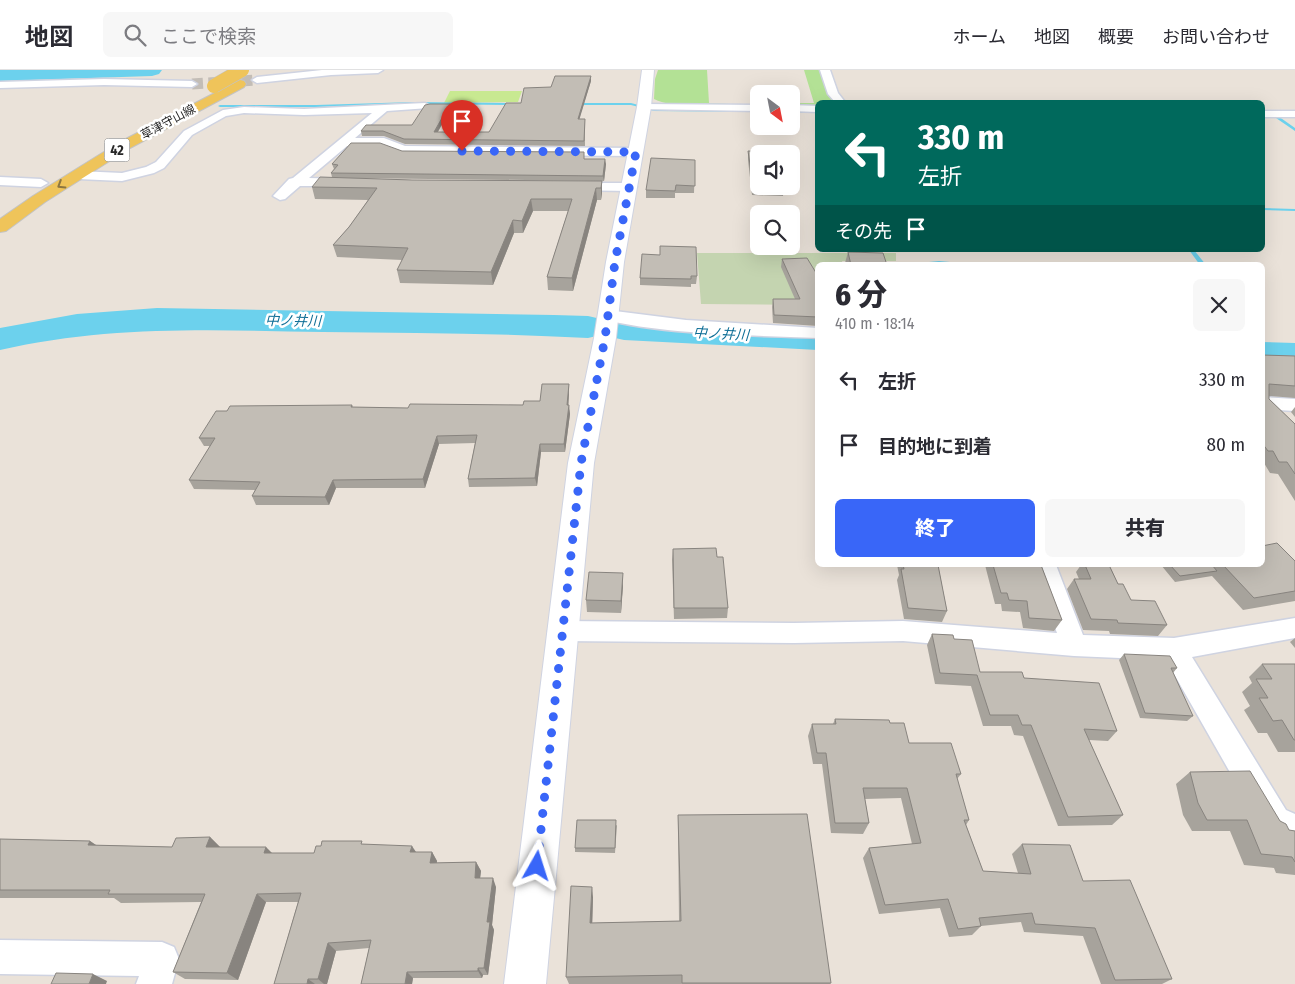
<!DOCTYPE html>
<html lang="ja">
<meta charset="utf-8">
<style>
:root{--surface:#fff;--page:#f7f7f7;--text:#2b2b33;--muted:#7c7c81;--line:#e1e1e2;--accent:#3966f8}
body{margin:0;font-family:"Fira Sans Condensed","Noto Sans JP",sans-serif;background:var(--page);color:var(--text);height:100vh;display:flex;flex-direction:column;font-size:19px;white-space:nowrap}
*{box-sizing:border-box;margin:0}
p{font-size:16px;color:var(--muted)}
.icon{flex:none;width:28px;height:28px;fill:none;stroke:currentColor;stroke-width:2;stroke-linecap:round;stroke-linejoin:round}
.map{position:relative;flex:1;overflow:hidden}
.side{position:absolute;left:815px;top:192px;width:450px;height:305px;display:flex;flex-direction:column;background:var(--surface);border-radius:8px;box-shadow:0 5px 20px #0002}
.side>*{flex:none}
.hud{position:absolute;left:815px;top:30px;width:450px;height:152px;border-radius:8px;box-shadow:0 5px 20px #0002;background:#00695c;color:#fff;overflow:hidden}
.needle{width:32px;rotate:148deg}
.fabs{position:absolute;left:750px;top:15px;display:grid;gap:10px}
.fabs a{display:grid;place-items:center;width:50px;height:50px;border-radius:8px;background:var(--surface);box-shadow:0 5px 20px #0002;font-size:25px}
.pin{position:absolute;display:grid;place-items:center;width:42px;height:42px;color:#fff;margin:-51px -21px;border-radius:50% 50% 50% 0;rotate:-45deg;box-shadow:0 0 5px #0007}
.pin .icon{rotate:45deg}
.me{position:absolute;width:55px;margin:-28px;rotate:6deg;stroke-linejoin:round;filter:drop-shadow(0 0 4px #0008)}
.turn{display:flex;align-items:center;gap:18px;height:105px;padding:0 20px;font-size:22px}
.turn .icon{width:65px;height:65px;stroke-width:2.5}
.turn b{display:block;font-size:35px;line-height:42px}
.then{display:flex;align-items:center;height:48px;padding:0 20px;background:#0003;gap:10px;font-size:19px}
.round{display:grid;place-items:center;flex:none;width:52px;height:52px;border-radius:8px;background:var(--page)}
.head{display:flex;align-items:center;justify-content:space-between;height:85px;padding:0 20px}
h1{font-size:30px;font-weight:800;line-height:38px}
.action{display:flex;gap:10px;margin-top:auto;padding:10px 20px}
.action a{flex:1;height:58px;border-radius:8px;background:var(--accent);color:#fff;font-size:20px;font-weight:800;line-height:58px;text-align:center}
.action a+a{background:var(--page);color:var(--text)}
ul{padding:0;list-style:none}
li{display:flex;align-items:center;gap:15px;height:65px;padding:0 20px}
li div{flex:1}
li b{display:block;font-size:19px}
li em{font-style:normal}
header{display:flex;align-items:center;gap:30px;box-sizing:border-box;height:70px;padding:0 25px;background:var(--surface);border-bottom:1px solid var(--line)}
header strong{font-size:24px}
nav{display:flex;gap:28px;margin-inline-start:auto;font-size:18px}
.search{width:350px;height:45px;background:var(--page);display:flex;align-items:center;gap:12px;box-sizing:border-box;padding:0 18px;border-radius:8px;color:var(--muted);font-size:19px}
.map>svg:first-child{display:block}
.green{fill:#b3e195}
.cemetery{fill:#c4d4b0}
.pitch{fill:#c8e991}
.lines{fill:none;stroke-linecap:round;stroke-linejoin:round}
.stream{fill:#6cd1ed;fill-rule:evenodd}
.river{fill:#6cd1ed;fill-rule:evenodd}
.minor-tunnel{stroke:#c3bdb6;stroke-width:11;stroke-dasharray:11 5.5;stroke-linecap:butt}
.minor-casing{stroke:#cfd3e1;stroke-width:3}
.tertiary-casing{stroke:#cfd3e1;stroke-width:2}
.primary-casing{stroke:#c3c3c3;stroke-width:2}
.minor{fill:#fff;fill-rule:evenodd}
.tertiary{fill:#fff;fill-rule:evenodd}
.primary{fill:#efc45a;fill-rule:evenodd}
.primary-bridge-casing{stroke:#c3c3c3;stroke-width:15;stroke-linecap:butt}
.primary-bridge{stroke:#efc45a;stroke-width:14}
.wall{fill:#a7a39c}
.shaded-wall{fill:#88847f}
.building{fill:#c2bdb5;stroke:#88847f}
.oneway{stroke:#8c7641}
.route{stroke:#3966f8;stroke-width:9;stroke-dasharray:0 16.2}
.labels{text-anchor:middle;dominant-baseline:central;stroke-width:5;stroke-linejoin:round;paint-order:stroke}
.far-street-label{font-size:12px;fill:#282828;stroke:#fff}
.shield{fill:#fff;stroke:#686868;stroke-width:1}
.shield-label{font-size:14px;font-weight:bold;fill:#282828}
.far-water-label{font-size:14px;font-style:italic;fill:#0e6e96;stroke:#fff}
</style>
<header>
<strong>地図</strong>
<div class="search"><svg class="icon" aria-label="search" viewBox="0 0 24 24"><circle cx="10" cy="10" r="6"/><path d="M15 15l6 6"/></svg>ここで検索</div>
<nav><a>ホーム</a><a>地図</a><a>概要</a><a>お問い合わせ</a></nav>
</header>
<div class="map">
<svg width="1295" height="914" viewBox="0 0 1295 914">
<rect width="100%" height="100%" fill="#eae2d9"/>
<g class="green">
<path d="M658,0H707L709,33L730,34C711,37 670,38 654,29L655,9Z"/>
<path d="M804,0H820L828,22L835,32H818L817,36H791V33H814Z"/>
</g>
<path class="cemetery" d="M697,183H896V191H842L843,195H818L817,235L701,234Z"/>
<path class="pitch" d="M450,21H522L518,32L444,33Z"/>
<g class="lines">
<g class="stream">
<path d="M414,32L515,33L517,34L515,35L414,34L316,37H220L218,36L220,35H316Z"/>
<path d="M574,33H631L654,39L759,40V42L654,41L631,35H573Z"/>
<path d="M791,40L814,41L816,42L814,43L791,42Z"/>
<path d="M1267,46H1278L1295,58V61L1276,48H1266Z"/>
<path d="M1262,138L1295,139V141L1262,140Z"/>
<path d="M1189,180H1194L1206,195H1200Z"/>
<path d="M939,191L961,193L964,195H916L919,193Z"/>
</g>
<g class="river">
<path d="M0,0H162L159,4L152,6L0,11Z"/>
<path d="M157,238L554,245L588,246L601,249L606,257L601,265L588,268C500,263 412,263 323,262C213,260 108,255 0,280V258L77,244Z"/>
<path d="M624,248L818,258V280L624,270L611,267L606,259L611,251Z"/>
<path d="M1262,272L1295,273V295L1262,294Z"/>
</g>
<path class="minor-tunnel" d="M192,14L257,10"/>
<defs>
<g id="minor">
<path d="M322,0H383L378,3L331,5L257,13L252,10L257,7Z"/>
<path d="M820,0H830L838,23L845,32H835L828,24Z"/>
<path d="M104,9L192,11L197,14L192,17L104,15L0,18V12Z"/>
<path d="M425,33L430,36L429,38L387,41L355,68H384L405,76L636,78L642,82L636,86L403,84L382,76H347L309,108L346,109L353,113L351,116H300L285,129L280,130L273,126L289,109L293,108L372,43L304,45L244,43L226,46L192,65L164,98L154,103L122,111L78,109L72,105L78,101L122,103L146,97L156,92L184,61L223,40L244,37L304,39Z"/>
<path d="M644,34L759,35V41L640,39L639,37L640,35Z"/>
<path d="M791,35L818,36V42L791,41Z"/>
<rect x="1262" y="41" width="33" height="6"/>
<path d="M0,107L41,109L48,113L41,117L0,115Z"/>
<path d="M571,113H630L637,117L630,121L566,120L564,117L566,114Z"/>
<path d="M607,240L686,250L818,258V268C749,265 667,265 601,249L599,245L601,241Z"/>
<path d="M1262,327L1295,329V341L1262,339Z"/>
<path d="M1032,495H1056L1083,565L1174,568L1295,548V568L1192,587L1286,740L1295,744V774L1264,762L1166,590L1074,586L903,571L794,573L561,571L552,568L548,561L552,554L561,551L794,553L903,551L1057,563Z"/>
<path d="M0,870L162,872L174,877L179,889L172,914H136L139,906L0,904Z"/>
</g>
<path id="tertiary" d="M642,0H654L651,37L624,192L616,268L594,393L546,914H504L568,393L594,268L606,192L637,37Z"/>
<path id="primary" d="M240,10L244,11L246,14L244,17L130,78L45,132L6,161L0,162V149L33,126L120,72Z"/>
</defs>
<use href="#minor" class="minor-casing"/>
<use href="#tertiary" class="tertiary-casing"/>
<use href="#primary" class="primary-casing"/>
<use href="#minor" class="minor"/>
<use href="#tertiary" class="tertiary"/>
<use href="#primary" class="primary"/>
<defs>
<path id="primary-bridge" d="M214,16L242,0"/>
</defs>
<use href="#primary-bridge" class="primary-bridge-casing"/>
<use href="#primary-bridge" class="primary-bridge"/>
</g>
<g class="wall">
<path d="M591,11L579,49H585V76L405,74L384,66H362L361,61L412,55L450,34V39L438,62H489L521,33L551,17Z"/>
<path d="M402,81L585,89L606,94L604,111L349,108L412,110L602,111V123L601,130H597L573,221L548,220L547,207L568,141H533L523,163H514L493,215L400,213L397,200L402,190L337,187L333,175L349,157L368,130L315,129L312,117L332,107L331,103L334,99L332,94Z"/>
<path d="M748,81L759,84V116H784L783,126L752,125L748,90Z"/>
<path d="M695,90L694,123H675V128H646V120Z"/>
<path d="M848,182L887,195H846L845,193Z"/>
<path d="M782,189L818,206V256L773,253L772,237L773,229H795L781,197Z"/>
<path d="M697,206L696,214H691V217L640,215V208Z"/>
<path d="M1262,285L1295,286V328L1269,326V329L1295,354V431L1278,404L1270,403L1264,393H1262Z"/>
<path d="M569,314V322L568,335L570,344L565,382H541L537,416L469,417L468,409L475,373L439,374L425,418H336L329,435H256L252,426L255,420L194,419L189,410L210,376H204L199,368L227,341L352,335L353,337L408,338L523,335L540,331Z"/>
<path d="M1295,337V347L1291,342Z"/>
<path d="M673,479L717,487L728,538L727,548L674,549L672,490Z"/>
<path d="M1295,491V531L1243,540L1212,506L1175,512L1161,495H1262Z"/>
<path d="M897,495H938L947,541L942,552L904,549L897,510L899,505Z"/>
<path d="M985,495H1041L1062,550L1054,561L1023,558L1020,542L1002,541L1001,534H995Z"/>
<path d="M1081,495H1109L1118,514L1131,530L1167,555L1158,566L1110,564L1109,561L1083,560L1067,519L1074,509H1079L1076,502Z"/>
<path d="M623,515L621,543L587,542L586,530Z"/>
<path d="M932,564L954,569L980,602L1024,608L1117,661L1108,671L1089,670L1123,745L1112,755L1058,756L1023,666L1014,665L1011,656H983L971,616L935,614L927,575Z"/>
<path d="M1295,568V578L1290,572Z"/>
<path d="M1124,584L1177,598L1173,603L1193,646L1187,651L1140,648L1119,590Z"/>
<path d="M1262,594H1295V682H1278L1267,663H1258L1244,640L1250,636L1242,622L1252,613L1249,607Z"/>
<path d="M835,649L890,653L909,673L961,704L957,709L969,750L966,755L983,801L1018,803L1012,784L1022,774L1083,811L1172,909L1162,914H1101L1083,866L1024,862L1021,852L981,856L972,865L949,867L940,838L879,844L863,788L869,778L912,774L901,728L865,729L869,753L863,764L831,763L822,694H813L808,666L812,654H833Z"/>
<path d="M1190,702L1280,751L1289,760L1295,761V805L1276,803L1274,798L1244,795L1230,761H1192L1183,745L1176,714Z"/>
<path d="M678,745L831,913L830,914H569L566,907L593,827L592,853L679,851L678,756Z"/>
<path d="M617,755L615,783L575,782V778Z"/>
<path d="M210,767L220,777L272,783H314L364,774L416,782H432L437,791V793L476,792L481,801L480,808L496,817L492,855L494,860L488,905H483L482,908H413L412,914H361L369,878L336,881L327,914H274L298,832H266L238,910L185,909L173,902L201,832L121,833L114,828H0V769L90,771L96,775L172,777Z"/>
</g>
<g class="shaded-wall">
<path d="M591,6V11L578,54V49Z"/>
<path d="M450,34V39L435,67L434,62Z"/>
<path d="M605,89L606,94L604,111L603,106Z"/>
<path d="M602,111V123L601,130V118Z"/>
<path d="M596,118L597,130L573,221L572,208Z"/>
<path d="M531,129L533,141L523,163L522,151Z"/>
<path d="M513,150L514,163L493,215L491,202Z"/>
<path d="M569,314V322L568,344L567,335Z"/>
<path d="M569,335L570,344L565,382L564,374Z"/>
<path d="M437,366L439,374L425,418L423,409Z"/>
<path d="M540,374L541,382L537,416L535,408Z"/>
<path d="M333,410L336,418L329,435L325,427Z"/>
<path d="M623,503V515L621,543V531Z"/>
<path d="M210,767L220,777H206Z"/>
<path d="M90,771L103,780L88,775Z"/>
<path d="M412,776L418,785L410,782Z"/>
<path d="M266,777L275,786L264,783Z"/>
<path d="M432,782L437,791L435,802L430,793Z"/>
<path d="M476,792L481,801L479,817L475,808Z"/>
<path d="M493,808L496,817L492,855L494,860L488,905L484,898L487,852Z"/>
<path d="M592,817L593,827L592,863L590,853Z"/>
<path d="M257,824L266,832L238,910L227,903Z"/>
<path d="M328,873L336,881L327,914H324L318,909Z"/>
<path d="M478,898L483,905L482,908L478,901Z"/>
<path d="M407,902L413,908L412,914H405Z"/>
<path d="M93,904L107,911L106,914H89Z"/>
<path d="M308,909L315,914H307Z"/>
</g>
<g class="building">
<path d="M555,6H591L578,49H585L584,71L404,69L383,61H361L366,55H412L425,35L430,34H450L434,62H489L506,33H521L524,18L551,17Z"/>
<path d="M351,73H380L402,81L584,82V89H605L603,106L331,103L338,95L332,94Z"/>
<path d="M748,81L778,82V84H759V115H753Z"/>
<path d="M651,88L695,90V116L676,115L675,121L646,120Z"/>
<path d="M320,107L412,110L602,111L601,118H596L572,208L547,207L572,129H531L522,151L513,150L491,202L397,200L408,178L333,175L349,157L377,118L312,117Z"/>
<path d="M660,176L696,177L697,206H691V209L640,208L642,184L660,185Z"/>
<path d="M848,182L883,183L887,195H851Z"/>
<path d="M807,188L818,206V247L774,245L773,229H800L782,189Z"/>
<path d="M1262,285L1295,286V316L1269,314V329L1295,354V404L1287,392H1279L1273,381H1268L1262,373Z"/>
<path d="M542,314H569L567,335H569L564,374H540L535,408L468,409L477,365L437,366L423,409L333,410L325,427L252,426L260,412L189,410L215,368H199L216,341H227L230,336L352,335L351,337L408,338L410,334L523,335L524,331H540Z"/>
<path d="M1277,473L1295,491V521L1254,528L1223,495H1262V476Z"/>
<path d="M716,478L717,487H723L728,538H674L673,479Z"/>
<path d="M903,495H938L947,541L908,538L901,499H904Z"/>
<path d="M993,495H1041L1062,550L1029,548L1027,531L1009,530L1007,523H1001Z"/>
<path d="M1085,495H1109L1118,514H1123L1131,530L1155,531L1167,555L1118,553L1117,550L1091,549L1074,509H1091Z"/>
<path d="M1170,495H1212L1217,501L1180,506Z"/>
<path d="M589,502L623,503L621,531L586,530Z"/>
<path d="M932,564L953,565L954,569L972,570L980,602H1022L1024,608L1099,613L1117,661L1084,659L1123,745L1068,747L1031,655H1022L1018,645H990L977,605L940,603Z"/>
<path d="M1124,584L1170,586L1177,598H1171L1193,646L1145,643Z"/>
<path d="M1262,594H1295V670H1294L1282,650L1273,651L1259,628H1268L1256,609H1272Z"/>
<path d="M835,649L889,650L890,653H904L909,673H951L961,704H956L969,750H964L983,801L1031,804L1022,774L1070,775L1083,811L1130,810L1172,909L1115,910L1095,858L1035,854L1032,843L979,848L981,856L958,859L948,829L885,835L869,778L921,773L907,718H863L869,753H835L826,683H817L812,654H836Z"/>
<path d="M1250,701L1280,751L1286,754L1289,760L1295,761V792L1292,787L1261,784L1247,750H1207L1198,733L1190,702Z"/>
<path d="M807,744L831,913H682V905L566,907L571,816L592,817L590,853L681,851L678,745Z"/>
<path d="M577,750H616L615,778H575Z"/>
<path d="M210,767L206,777H266L264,783H314L316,776H321L322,771H362L361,774L412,776L410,782H432L430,793L476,792L475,808H493L487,852H490L484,898H478V901L407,902L405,914H361L371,870L328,873L318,909H308L307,914H274L301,823L257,824L227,903L173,902L205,824H108L110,820H0V769L90,771L88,775L172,777L176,768Z"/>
<path d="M56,903L93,904L89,914H51Z"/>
</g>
<defs><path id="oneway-chevron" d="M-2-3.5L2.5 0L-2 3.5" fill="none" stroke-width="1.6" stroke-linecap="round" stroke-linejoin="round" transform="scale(1.25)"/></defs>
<use class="oneway" href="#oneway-chevron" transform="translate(61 115) rotate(148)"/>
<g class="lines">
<path class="route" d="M462,81L636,82L615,192L605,268L581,393L537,796"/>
</g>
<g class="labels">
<g class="far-street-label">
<text transform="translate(168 52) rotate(-28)">草津守山線</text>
</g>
<rect class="shield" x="104.5" y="68.5" width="25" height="23" rx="4"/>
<g class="shield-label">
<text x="117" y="80">42</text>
</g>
<g class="far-water-label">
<text transform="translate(293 251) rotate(1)">中ノ井川</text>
<text transform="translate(721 264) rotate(3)">中ノ井川</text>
</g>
</g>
</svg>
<div class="fabs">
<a><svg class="needle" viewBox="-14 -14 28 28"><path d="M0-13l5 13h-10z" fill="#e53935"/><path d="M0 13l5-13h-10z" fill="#7c7c81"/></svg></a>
<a><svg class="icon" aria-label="sound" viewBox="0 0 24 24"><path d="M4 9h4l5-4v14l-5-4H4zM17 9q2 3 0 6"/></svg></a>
<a><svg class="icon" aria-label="search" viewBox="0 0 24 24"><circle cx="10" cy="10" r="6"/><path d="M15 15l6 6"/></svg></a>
</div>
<div class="pin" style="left:462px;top:81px;background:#d93025"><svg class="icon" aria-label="arrive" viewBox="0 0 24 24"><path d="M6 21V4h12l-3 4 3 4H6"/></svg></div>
<svg class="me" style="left:537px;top:796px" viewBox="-20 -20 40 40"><path d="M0-17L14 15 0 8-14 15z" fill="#3966f8" stroke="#fff" stroke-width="4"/></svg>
<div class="hud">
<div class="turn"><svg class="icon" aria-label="left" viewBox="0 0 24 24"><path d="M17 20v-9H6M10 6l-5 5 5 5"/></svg><div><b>330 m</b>左折</div></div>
<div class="then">その先<svg class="icon" aria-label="arrive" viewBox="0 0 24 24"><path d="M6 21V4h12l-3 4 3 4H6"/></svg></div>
</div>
<section class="side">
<div class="head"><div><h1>6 分</h1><p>410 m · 18:14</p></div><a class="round"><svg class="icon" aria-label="close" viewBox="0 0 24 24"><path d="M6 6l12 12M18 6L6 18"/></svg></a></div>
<ul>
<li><svg class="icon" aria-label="left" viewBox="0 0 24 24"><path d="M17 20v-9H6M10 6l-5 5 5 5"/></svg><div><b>左折</b></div><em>330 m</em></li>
<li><svg class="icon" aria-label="arrive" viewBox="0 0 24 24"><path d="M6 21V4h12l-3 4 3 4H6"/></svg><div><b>目的地に到着</b></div><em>80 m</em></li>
</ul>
<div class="action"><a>終了</a><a>共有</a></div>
</section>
</div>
